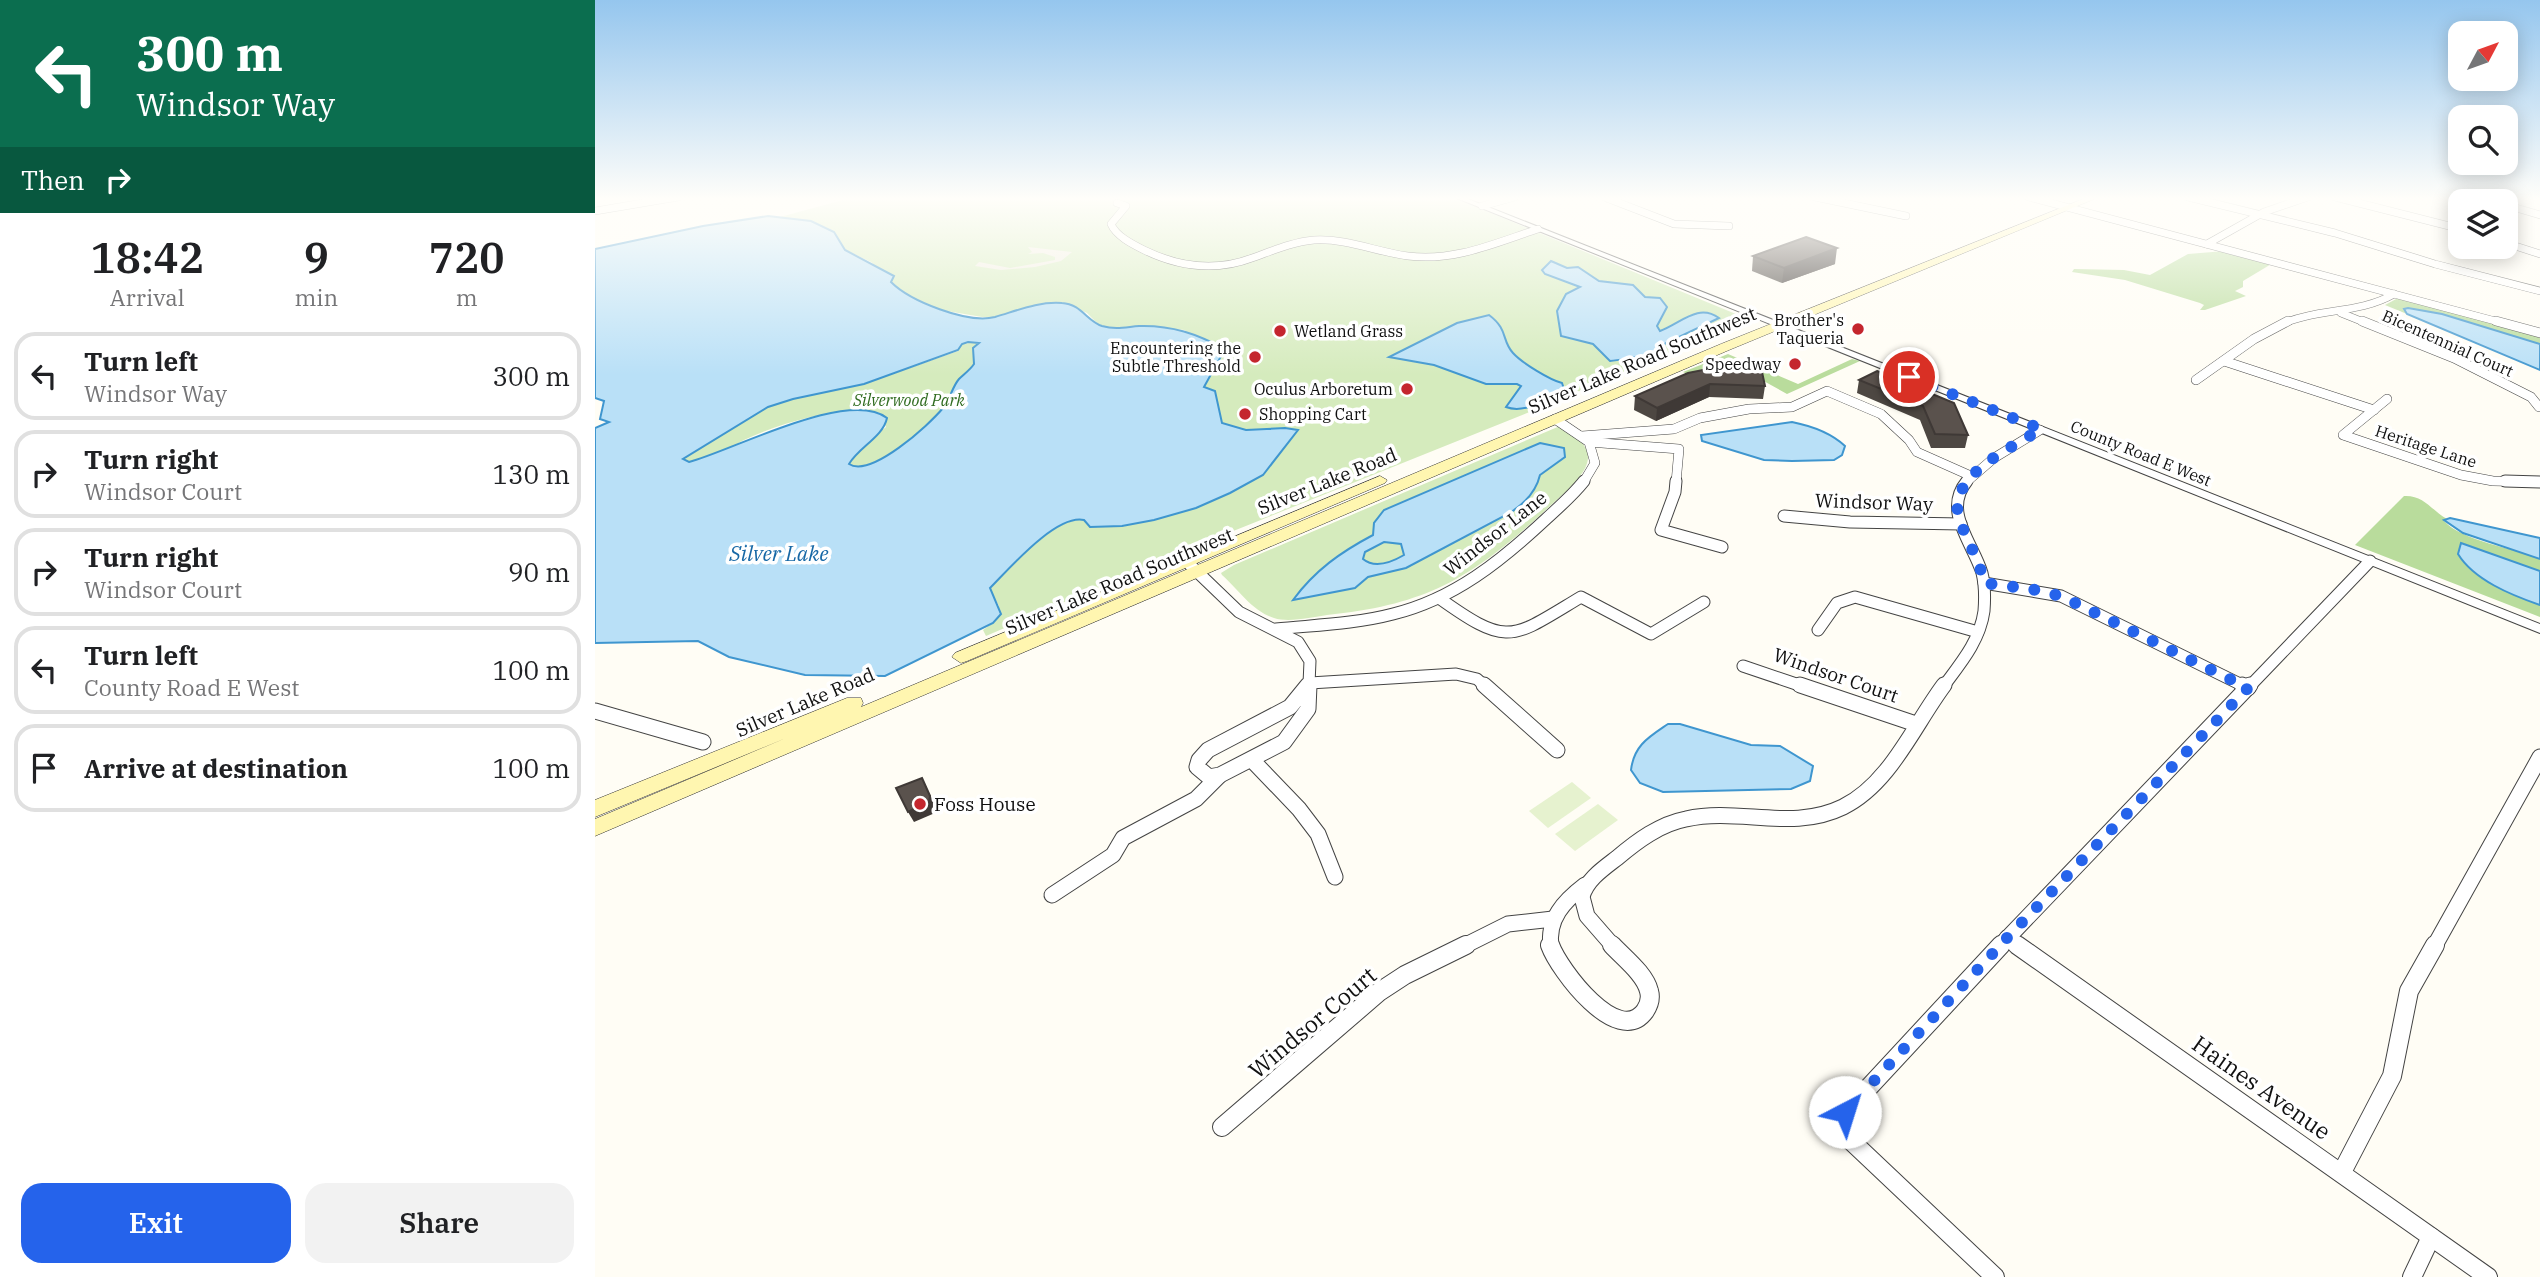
<!DOCTYPE html>
<style>
:root{--surface:#fff;--page:#f2f2f2;--text:#202124;--muted:#757577;--line:#e0e0e0;--accent:#2563eb}
body{margin:0;font-family:"IBM Plex Serif",serif;background:var(--page);color:var(--text);height:100vh;display:flex;flex-direction:column;font-size:26px;white-space:nowrap}
*{box-sizing:border-box;margin:0}
p{font-size:23px;color:var(--muted)}
.icon{flex:none;width:38px;height:38px;fill:none;stroke:currentColor;stroke-width:2;stroke-linecap:round;stroke-linejoin:round}
.map{position:relative;flex:1;overflow:hidden}
.side{display:flex;flex-direction:column;background:var(--surface);width:595px}
.side>*{flex:none}
.guide{background:#0b6e4f;color:#fff;overflow:hidden}
.needle{width:46px;rotate:49deg}
.controls{position:absolute;left:1853px;top:21px;display:grid;gap:14px}
.controls a{display:grid;place-items:center;width:70px;height:70px;border-radius:14px;background:var(--surface);box-shadow:0 4px 18px #0003;font-size:35px}
.pin{position:absolute;display:grid;place-items:center;width:60px;height:60px;color:#fff;margin:-30px;border:4px solid #fff;border-radius:50%;box-shadow:0 2px 7px #0007}
.me{position:absolute;width:77px;margin:-38px;rotate:40deg;stroke-linejoin:round;filter:drop-shadow(0 0 5px #0008)}
.turn{display:flex;align-items:center;gap:24px;height:147px;padding:0 21px;font-size:32px}
.turn .icon{width:91px;height:91px;stroke-width:2.5}
.turn b{display:block;font-size:49px;line-height:60px}
.then{display:flex;align-items:center;height:66px;padding:0 21px;background:#0003;gap:14px;font-size:26px}
.eta{display:flex;justify-content:space-evenly;align-items:center;height:119px;text-align:center}
.eta b{font-size:42px;font-weight:600;line-height:49px}
.cta{display:flex;gap:14px;margin-top:auto;padding:14px 21px}
.cta a{flex:1;height:80px;border-radius:21px;background:var(--accent);color:#fff;font-size:28px;font-weight:600;line-height:80px;text-align:center}
.cta a+a{background:var(--page);color:var(--text)}
ul{padding:0;list-style:none}
li{display:flex;align-items:center;gap:21px;height:88px;margin:0 14px 10px;padding:0 7px;border:4px solid var(--line);border-radius:21px}
li div{flex:1}
li b{display:block;font-size:26px}
li em{font-style:normal}
main{display:flex;flex:1;min-height:0}
.map>svg:first-child{display:block}
.green{fill:#d5ebbd}
.forest{fill:#b9dc9c}
.pitch{fill:#e6f2cf}
.plaza{fill:#f1ede2}
.water{fill:#b9e0f7;stroke:#3f96cf;stroke-width:2;fill-rule:evenodd}
.lines{fill:none;stroke-linecap:round;stroke-linejoin:round}
.minor-far4-casing{stroke:#444;stroke-width:8}
.minor-far3-casing{stroke:#444;stroke-width:10}
.minor-far2-casing{stroke:#444;stroke-width:13}
.minor-far1-casing{stroke:#444;stroke-width:17}
.minor-casing{stroke:#444;stroke-width:20}
.tertiary-casing{stroke:#444;stroke-width:2}
.secondary-casing{stroke:#333;stroke-width:1}
.minor-far4{stroke:#fff;stroke-width:7}
.minor-far3{stroke:#fff;stroke-width:9}
.minor-far2{stroke:#fff;stroke-width:11}
.minor-far1{stroke:#fff;stroke-width:15}
.minor{stroke:#fff;stroke-width:18}
.tertiary{fill:#fff;fill-rule:evenodd}
.secondary{fill:#fff6b0;fill-rule:evenodd}
.wall{fill:#4d4742}
.shaded-wall{fill:#3f3936}
.building{fill:#5a524d;stroke:#3f3936;stroke-width:2}
.route{stroke:#2563eb;stroke-width:12;stroke-dasharray:0 21.6}
.poi-dot{fill:#c4262e;stroke:#fff;stroke-width:2.5}
.labels{text-anchor:middle;dominant-baseline:central;stroke-width:7;stroke-linejoin:round;paint-order:stroke}
.far-poi-label{font-size:16px;fill:#111;stroke:#fff;text-anchor:end}
.far-street-label{font-size:16px;fill:#111;stroke:#fff}
.far-park-label{font-size:16px;font-style:italic;fill:#2f6b1f;stroke:#fff}
.street-label{font-size:19px;fill:#111;stroke:#fff}
.poi-label{font-size:19px;fill:#111;stroke:#fff;text-anchor:start}
.water-label{font-size:21px;font-style:italic;fill:#1768a6;stroke:#fff}
.near-street-label{font-size:23px;fill:#111;stroke:#fff}
</style>
<main>
<section class="side">
<div class="guide">
<div class="turn"><svg class="icon" aria-label="left" viewBox="0 0 24 24"><path d="M17 20v-9H6M10 6l-5 5 5 5"/></svg><div><b>300 m</b>Windsor Way</div></div>
<div class="then">Then<svg class="icon" aria-label="right" viewBox="0 0 24 24"><path d="M7 20v-9h11M14 6l5 5-5 5"/></svg></div>
</div>
<div class="eta">
<div><b>18:42</b><p>Arrival</p></div>
<div><b>9</b><p>min</p></div>
<div><b>720</b><p>m</p></div>
</div>
<ul>
<li><svg class="icon" aria-label="left" viewBox="0 0 24 24"><path d="M17 20v-9H6M10 6l-5 5 5 5"/></svg><div><b>Turn left</b><p>Windsor Way</p></div><em>300 m</em></li>
<li><svg class="icon" aria-label="right" viewBox="0 0 24 24"><path d="M7 20v-9h11M14 6l5 5-5 5"/></svg><div><b>Turn right</b><p>Windsor Court</p></div><em>130 m</em></li>
<li><svg class="icon" aria-label="right" viewBox="0 0 24 24"><path d="M7 20v-9h11M14 6l5 5-5 5"/></svg><div><b>Turn right</b><p>Windsor Court</p></div><em>90 m</em></li>
<li><svg class="icon" aria-label="left" viewBox="0 0 24 24"><path d="M17 20v-9H6M10 6l-5 5 5 5"/></svg><div><b>Turn left</b><p>County Road E West</p></div><em>100 m</em></li>
<li><svg class="icon" aria-label="arrive" viewBox="0 0 24 24"><path d="M6 21V4h12l-3 4 3 4H6"/></svg><div><b>Arrive at destination</b></div><em>100 m</em></li>
</ul>
<div class="cta"><a>Exit</a><a>Share</a></div>
</section>
<div class="map">
<svg width="1945" height="1277" viewBox="0 0 1945 1277">
<rect width="100%" height="100%" fill="#fffdf5"/>
<g class="green">
<path d="M259,197H857L1153,319L942,409L571,558L391,636L388,630L398,623L404,606L395,589C414,569 461,515 489,520L495,527L527,526L559,520L690,428L651,430L627,423L620,392L609,387L590,330L545,326L519,329L503,324L492,313L471,303L445,304L401,317H387L346,310L308,294L276,262L250,250L239,232L216,221L185,217Z"/>
<path d="M383,342L378,353L380,364C375,370 369,374 364,379C357,387 355,400 348,408C334,425 277,477 254,464L261,452L291,427L285,413C244,406 187,422 149,440C144,442 140,446 135,449C123,455 107,458 94,462L87,458L173,407L198,399L269,384L363,351L367,344Z"/>
<path d="M965,426C976,434 991,440 993,456C994,474 967,495 955,506C881,575 835,605 732,615C717,617 694,623 679,618C657,611 644,590 627,575L626,573L639,565Z"/>
</g>
<g class="forest">
<path d="M1630,251L1678,263L1648,281V287L1640,291L1651,296L1610,310H1605L1609,305L1605,303L1530,280L1477,272L1479,269L1529,270L1555,275L1593,254Z"/>
<path d="M1803,298L1945,335V344L1847,314L1813,308L1810,311L1812,314L1790,305Z"/>
<path d="M1133,354L1203,384L1257,359L1265,361L1192,394L1165,379L1099,377L1088,372Z"/>
<path d="M1809,496C1829,495 1836,510 1852,519L1849,521C1867,541 1919,548 1945,559V571L1867,543L1863,553C1879,580 1916,595 1945,605V617L1760,545Z"/>
</g>
<g class="pitch">
<path d="M977,782L996,798L953,828L934,811Z"/>
<path d="M1003,804L1023,820L980,851L960,834Z"/>
</g>
<path class="plaza" d="M433,247L477,252L466,261L440,267L406,270L380,266L384,262L415,268L460,260V257L448,253L433,254L437,252Z"/>
<g class="water">
<path d="M173,216L216,221L239,232L250,250L299,276L296,282C315,301 372,324 400,317C421,311 444,301 467,303C486,304 492,321 507,326C521,330 531,327 544,326C577,325 602,334 630,349L609,387L620,391L627,423L651,430L690,428L703,430L668,475L635,493L601,508L559,520L527,526L495,527L489,520C461,514 414,569 395,588L406,614L398,623L290,676L210,675L134,657L103,641L0,643V428L14,422L5,419L9,401L0,398V249L108,226ZM373,342L384,343L378,348L379,364C375,370 369,374 364,379C357,387 355,400 348,408C334,425 276,478 254,464C264,447 288,437 292,418C253,388 137,451 94,462L88,459L173,407L198,399L269,384L363,350L367,344Z"/>
<path d="M956,261L972,268L983,267L1004,281L1038,285L1050,297L1065,298L1072,307L1062,326L1065,331C1086,323 1103,303 1124,318L1071,343L1053,357C1039,355 1030,360 1015,361L998,344L966,336L962,311L971,294L985,287L950,274L947,270Z"/>
<path d="M1813,308L1847,314L1945,344V370L1812,314L1809,309Z"/>
<path d="M894,315C914,330 906,340 918,353C927,363 955,380 967,383L969,389C954,400 929,414 911,407L926,386L922,384H891L839,365L794,357L862,323Z"/>
<path d="M1197,422C1217,426 1235,432 1250,446L1247,455L1239,460L1197,461L1169,460L1107,441L1106,435Z"/>
<path d="M945,443L969,448L970,457L945,475C941,492 928,505 913,514L811,568L773,577L760,588L698,600C720,570 746,552 778,535L779,523L789,510ZM789,542L806,544L809,555C797,562 780,569 768,559L770,552Z"/>
<path d="M1855,518L1945,538V559L1868,533L1849,520Z"/>
<path d="M1866,543L1945,571V605C1916,595 1879,580 1863,554Z"/>
<path d="M1073,724H1085L1156,745L1185,746L1218,766L1215,781L1196,789L1068,792L1045,783L1036,770C1039,745 1054,737 1073,724Z"/>
</g>
<g class="lines">
<defs>
<g id="minor-far4">
<path d="M1009,197L1079,224L1134,226"/>
<path d="M1220,197L1311,216"/>
<path d="M1434,197L1908,323"/>
<path d="M1593,197L1740,233L1840,264L1945,291"/>
<path d="M1740,197L1866,229"/>
<path d="M1880,197L1897,201"/>
<path d="M522,203L531,206L516,224C521,236 537,244 549,250C584,267 620,272 657,258C677,251 697,242 719,240C751,238 782,252 813,256C859,262 900,243 943,229"/>
<path d="M1911,205L1945,215"/>
<path d="M887,206L920,197"/>
<path d="M0,211L83,197"/>
<path d="M1911,243L1945,254"/>
<path d="M1612,244L1669,212L1713,197"/>
<path d="M1746,313L1771,323"/>
<path d="M1689,323C1725,308 1764,314 1799,294"/>
</g>
<g id="minor-far3">
<path d="M1767,321L1859,358L1936,397L1944,407"/>
<path d="M1901,321L1945,333"/>
<path d="M1629,361L1779,410"/>
<path d="M1601,380L1659,339L1693,321"/>
<path d="M1792,399L1748,435L1866,475L1898,481L1945,482"/>
<path d="M960,419L994,442L1000,463L988,483"/>
<path d="M987,436L1079,429L1105,418L1154,409L1197,407L1232,391L1286,414L1314,440L1322,452L1376,476"/>
<path d="M994,442L1084,449L1081,483"/>
<path d="M1370,483L1399,458L1445,430"/>
</g>
<g id="minor-far2">
<path d="M1081,481L1080,492L1066,530L1127,547"/>
<path d="M1910,481L1945,482"/>
<path d="M1189,516L1255,522L1366,524"/>
<path d="M591,561L644,612L703,642L715,661L714,684"/>
<path d="M1389,583L1466,596L1651,687"/>
<path d="M844,598C914,648 916,639 986,597L1056,634L1109,602"/>
<path d="M681,629C720,625 760,624 798,614C859,599 906,561 951,519C964,507 978,495 989,481"/>
<path d="M1223,630L1242,603L1260,597L1383,632"/>
<path d="M1148,666L1210,687"/>
<path d="M715,683L861,674L882,679L891,687"/>
<path d="M712,687L714,684"/>
<path d="M714,687V684"/>
<path d="M1348,687C1365,664 1385,641 1389,611C1390,598 1390,585 1387,573C1378,543 1347,511 1372,481"/>
<path d="M1654,687L1775,561"/>
</g>
<g id="minor-far1">
<path d="M713,685L695,707L613,750L604,760L602,767L614,777L625,775L689,742L713,709L714,685"/>
<path d="M889,685L962,750"/>
<path d="M1205,685L1321,724"/>
<path d="M1647,685L1653,688"/>
<path d="M0,711L108,742"/>
<path d="M657,760L704,809L723,834L740,877"/>
<path d="M457,895L518,855L528,838L601,799L624,776"/>
<path d="M1412,938L1424,947"/>
<path d="M867,947L913,924L958,919"/>
<path d="M956,947C952,919 969,901 990,885"/>
<path d="M1019,947L992,916L987,897C991,880 1009,868 1022,858C1042,841 1065,824 1091,819C1144,807 1197,832 1248,807C1295,784 1319,725 1349,685"/>
<path d="M1404,947L1655,685"/>
<path d="M1839,947L1945,757"/>
</g>
<g id="minor">
<path d="M955,945C964,970 1023,1048 1050,1011C1054,1005 1056,998 1054,991C1050,974 1029,958 1017,945"/>
<path d="M1422,945L1893,1277"/>
<path d="M627,1127L784,992L810,975L871,945"/>
<path d="M1747,1172L1797,1076L1814,991L1840,945"/>
<path d="M1400,1277L1253,1138L1248,1125L1250,1113L1406,945"/>
<path d="M1817,1277L1836,1237"/>
</g>
<path id="tertiary" d="M859,197H868L1945,624V633Z"/>
<g id="secondary">
<path d="M1493,197H1504L1134,350L0,836V819L191,738L0,817V800L252,698H266L268,703L266,707L1126,344Z"/>
<path d="M785,476L792,480L790,483L372,661L366,663L357,657L360,653Z"/>
</g>
</defs>
<use href="#minor-far4" class="minor-far4-casing"/>
<use href="#minor-far3" class="minor-far3-casing"/>
<use href="#minor-far2" class="minor-far2-casing"/>
<use href="#minor-far1" class="minor-far1-casing"/>
<use href="#minor" class="minor-casing"/>
<use href="#tertiary" class="tertiary-casing"/>
<use href="#secondary" class="secondary-casing"/>
<use href="#minor-far4" class="minor-far4"/>
<use href="#minor-far3" class="minor-far3"/>
<use href="#minor-far2" class="minor-far2"/>
<use href="#minor-far1" class="minor-far1"/>
<use href="#minor" class="minor"/>
<use href="#tertiary" class="tertiary"/>
<use href="#secondary" class="secondary"/>
</g>
<g class="wall">
<path d="M1158,256L1240,264L1187,283L1157,271Z"/>
<path d="M1282,371L1373,435L1370,448H1336L1325,420L1262,393L1264,380Z"/>
<path d="M1093,373L1170,386L1168,399L1114,397L1061,421L1039,410L1040,396Z"/>
</g>
<g class="shaded-wall">
<path d="M1242,248L1240,264L1187,283L1189,268Z"/>
<path d="M1115,384L1114,397L1061,421L1062,408Z"/>
<path d="M327,778L341,807L340,813L319,822L313,812Z"/>
</g>
<g class="building">
<path d="M1211,237L1242,248L1189,268L1158,256Z"/>
<path d="M1108,370L1167,372L1170,386L1115,384L1062,408L1040,396L1093,373Z"/>
<path d="M1282,371L1359,403L1373,435L1340,434L1328,406L1264,380Z"/>
<path d="M327,778L335,796L334,802L313,812L301,788Z"/>
</g>
<linearGradient id="sky" x2="0" y2="1"><stop stop-color="#95c6ee"/><stop offset="0.53" stop-color="#fffefa"/><stop offset="1" stop-color="#fffefa" stop-opacity="0"/></linearGradient>
<rect width="1945" height="375" fill="url(#sky)"/>
<g class="lines">
<path class="route" d="M1250,1112L1412,938L1653,688L1466,596L1436,589L1389,583C1385,560 1371,540 1364,518C1351,476 1417,448 1446,429L1314,377"/>
</g>
<g class="poi-dot">
<circle cx="1263" cy="329" r="7"/>
<circle cx="685" cy="331" r="7"/>
<circle cx="660" cy="357" r="7"/>
<circle cx="1200" cy="364" r="7"/>
<circle cx="812" cy="389" r="7"/>
<circle cx="650" cy="414" r="7"/>
<circle cx="325" cy="804" r="7"/>
</g>
<g class="labels">
<g class="far-poi-label">
<text x="1249" y="320">Brother's<tspan x="1249" dy="18">Taqueria</tspan></text>
<text x="699" y="331" text-anchor="start">Wetland Grass</text>
<text x="646" y="348">Encountering the<tspan x="646" dy="18">Subtle Threshold</tspan></text>
<text x="1186" y="364">Speedway</text>
<text x="798" y="389">Oculus Arboretum</text>
<text x="664" y="414" text-anchor="start">Shopping Cart</text>
</g>
<g class="far-street-label">
<text transform="translate(1853 343) rotate(24)">Bicentennial Court</text>
<text transform="translate(1831 446) rotate(18)">Heritage Lane</text>
<text transform="translate(1546 453) rotate(22)">County Road E West</text>
</g>
<g class="far-park-label">
<text x="314" y="400">Silverwood Park</text>
</g>
<g class="street-label">
<text transform="translate(1047 360) rotate(-23)">Silver Lake Road Southwest</text>
<text transform="translate(732 481) rotate(-22)">Silver Lake Road</text>
<text transform="translate(1279 502) rotate(2)">Windsor Way</text>
<text transform="translate(900 533) rotate(-38)">Windsor Lane</text>
<text transform="translate(524 581) rotate(-23)">Silver Lake Road Southwest</text>
<text transform="translate(1241 675) rotate(19)">Windsor Court</text>
<text transform="translate(210 702) rotate(-23)">Silver Lake Road</text>
</g>
<g class="poi-label">
<text x="339" y="804">Foss House</text>
</g>
<g class="water-label">
<text x="184" y="553">Silver Lake</text>
</g>
<g class="near-street-label">
<text transform="translate(717 1022) rotate(-40)">Windsor Court</text>
<text transform="translate(1667 1087) rotate(35)">Haines Avenue</text>
</g>
</g>
</svg>
<div class="controls">
<a><svg class="needle" viewBox="-14 -14 28 28"><path d="M0-13l5 13h-10z" fill="#e53935"/><path d="M0 13l5-13h-10z" fill="#757577"/></svg></a>
<a><svg class="icon" aria-label="search" viewBox="0 0 24 24"><circle cx="10" cy="10" r="6"/><path d="M15 15l6 6"/></svg></a>
<a><svg class="icon" aria-label="layers" viewBox="0 0 24 24"><path d="M12 4l9 5-9 5-9-5zM3 14l9 5 9-5"/></svg></a>
</div>
<div class="pin" style="left:1314px;top:377px;background:#d93025"><svg class="icon" aria-label="arrive" viewBox="0 0 24 24"><path d="M6 21V4h12l-3 4 3 4H6"/></svg></div>
<svg class="me" style="left:1250px;top:1112px" viewBox="-20 -20 40 40"><circle r="19" fill="#fff"/><path d="M0-13L10 11 0 6-10 11z" fill="#2563eb"/></svg>
</div>
</main>
